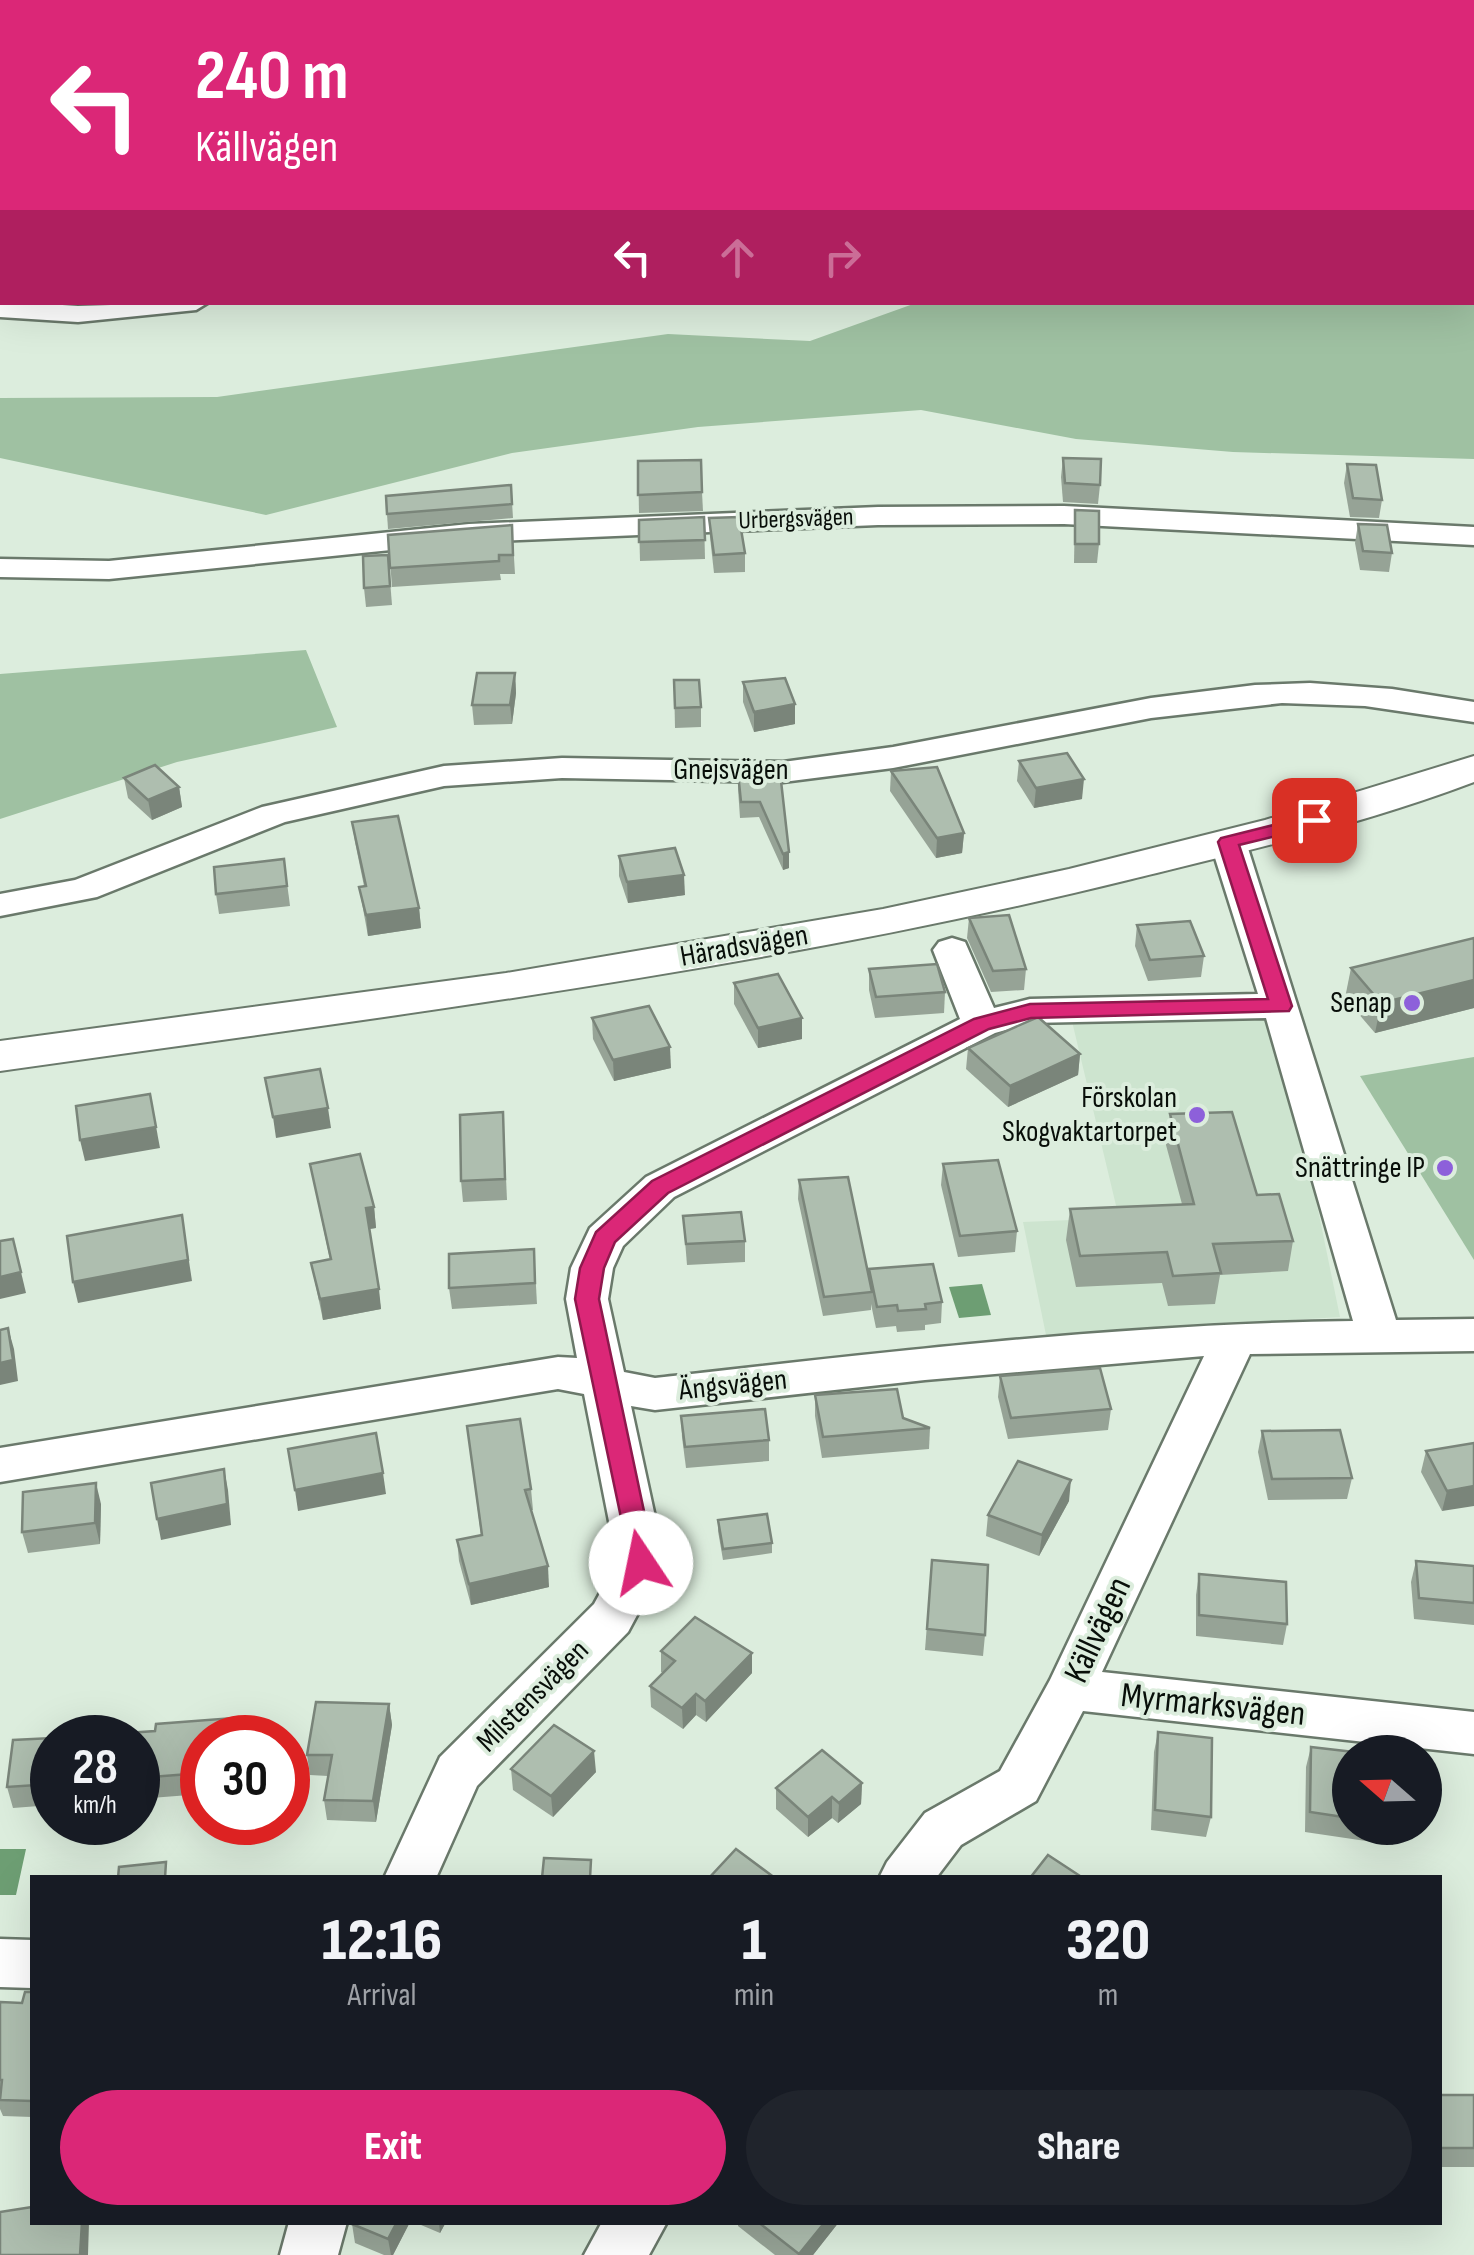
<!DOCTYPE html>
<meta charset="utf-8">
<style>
:root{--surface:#171b24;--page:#20242c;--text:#f1f3f6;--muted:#9ea1a6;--accent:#db2777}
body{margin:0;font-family:"Sofia Sans Condensed",sans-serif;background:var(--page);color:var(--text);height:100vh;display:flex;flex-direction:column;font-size:38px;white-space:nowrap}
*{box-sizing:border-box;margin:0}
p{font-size:32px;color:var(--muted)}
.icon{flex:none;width:55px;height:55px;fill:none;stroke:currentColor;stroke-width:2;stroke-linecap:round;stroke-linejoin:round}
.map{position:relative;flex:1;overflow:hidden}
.drawer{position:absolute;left:30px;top:1875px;width:1412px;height:350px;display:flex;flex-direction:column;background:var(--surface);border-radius:0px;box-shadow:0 10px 40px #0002}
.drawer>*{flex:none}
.banner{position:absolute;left:0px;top:0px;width:1475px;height:305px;box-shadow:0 10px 40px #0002;background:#db2777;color:#fff;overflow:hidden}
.needle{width:65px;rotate:290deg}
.controls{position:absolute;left:1332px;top:1735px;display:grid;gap:20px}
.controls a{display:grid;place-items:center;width:110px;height:110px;border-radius:50%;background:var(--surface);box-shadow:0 10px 40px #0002;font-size:50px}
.speed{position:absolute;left:30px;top:1715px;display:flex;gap:20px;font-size:50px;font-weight:700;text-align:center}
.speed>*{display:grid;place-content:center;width:130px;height:130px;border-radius:50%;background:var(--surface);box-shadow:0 10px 40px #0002;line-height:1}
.speed small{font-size:25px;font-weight:400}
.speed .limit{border:15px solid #d22;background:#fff;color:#111}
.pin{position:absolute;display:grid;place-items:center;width:85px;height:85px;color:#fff;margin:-42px;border-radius:20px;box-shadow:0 5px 15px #0006}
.me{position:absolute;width:110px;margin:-55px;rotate:349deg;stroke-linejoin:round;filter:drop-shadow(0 0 8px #0008)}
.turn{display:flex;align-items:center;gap:35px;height:210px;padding:0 30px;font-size:45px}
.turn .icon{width:130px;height:130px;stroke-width:2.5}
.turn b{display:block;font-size:70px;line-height:85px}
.lanes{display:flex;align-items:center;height:95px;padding:0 30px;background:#0003;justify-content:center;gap:50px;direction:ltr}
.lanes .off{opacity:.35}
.eta{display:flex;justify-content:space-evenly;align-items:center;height:170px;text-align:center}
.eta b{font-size:60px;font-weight:800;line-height:70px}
.primary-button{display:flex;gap:20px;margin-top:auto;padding:20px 30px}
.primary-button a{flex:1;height:115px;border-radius:60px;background:var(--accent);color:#fff;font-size:40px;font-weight:800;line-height:115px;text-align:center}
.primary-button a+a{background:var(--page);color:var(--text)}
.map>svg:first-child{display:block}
.built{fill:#cde4cf}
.green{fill:#9fc1a2}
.water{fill:#6d9e73}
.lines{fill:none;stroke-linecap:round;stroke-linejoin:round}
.minor-casing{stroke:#6a796b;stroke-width:5}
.tertiary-casing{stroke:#6a796b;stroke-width:4}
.minor{fill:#fff;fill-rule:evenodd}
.tertiary{fill:#fff;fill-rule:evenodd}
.wall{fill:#96a396}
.shaded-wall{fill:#7a857a}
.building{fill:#aebeaf;stroke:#7a857a;stroke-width:2.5}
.route{fill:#db2777;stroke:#8e194d;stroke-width:2.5}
.poi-dot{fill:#8d60da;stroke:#dceddd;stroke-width:4}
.labels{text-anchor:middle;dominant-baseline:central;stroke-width:8;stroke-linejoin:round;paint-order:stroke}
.far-street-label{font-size:25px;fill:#080e09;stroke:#dceddd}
.street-label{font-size:30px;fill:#080e09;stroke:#dceddd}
.poi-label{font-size:30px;fill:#080e09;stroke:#dceddd;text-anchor:end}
.near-street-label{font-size:35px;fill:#080e09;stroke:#dceddd}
</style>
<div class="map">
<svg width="1474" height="2255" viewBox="0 0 1474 2255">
<rect width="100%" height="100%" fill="#dceddd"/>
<path class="built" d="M1276,1005L1340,1317L1046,1335L1023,1222L1119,1218L1070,1013Z"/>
<g class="green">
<path d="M1474,248V459L1233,452L1076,439L921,410L698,427L512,453L266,515L0,458V398L217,397L668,334L810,341L916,303L1472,302Z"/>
<path d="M306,650L337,727L177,762L0,819V674Z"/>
<path d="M1474,1057V1260L1360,1076Z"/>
</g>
<g class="water">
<path d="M982,1284L991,1315L959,1318L949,1287Z"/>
<path d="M0,1849H26L16,1895H0Z"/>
</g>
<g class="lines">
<defs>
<g id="minor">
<path d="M1188,0H1227L1229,2H1190Z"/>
<path d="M2,42V56L0,57V43Z"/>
<rect x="1472" y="87" width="2" height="14"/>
<rect x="0" y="153" width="2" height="14"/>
<rect x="1472" y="172" width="2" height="14"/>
<path d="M2,209V226L0,227V210Z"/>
<path d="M0,301L78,306L209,302L196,310L78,322L0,317Z"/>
<path d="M1064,506L1474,527V545L1064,524L878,525L469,542L109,579L0,577V559L109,561L469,524L878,507Z"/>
<path d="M1310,683L1392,689L1474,702V722L1365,706L1282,703L1151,718L893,768L783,782L562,778L444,786L285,822L97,897L0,916V894L75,880L262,807L444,766L562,758L783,762L893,747L1151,698L1255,685Z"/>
<path d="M1228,831L1240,835L1246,842L1396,1320L1474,1319V1351L1250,1354L1102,1672L1474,1712V1754L1083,1711L1036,1801L961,1845L936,1878H879L887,1862L925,1813L1000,1771L1050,1680L1204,1356L925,1380L655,1410L631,1406L665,1563L628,1632L477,1786L436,1878H384L440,1757L594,1604L617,1562L584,1394L558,1389L0,1482V1448L558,1357L577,1358L566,1299L571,1268L590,1228L646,1177L960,1019L933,950L939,942L952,938L965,942L994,1008L1030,999L1258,994L1210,842L1216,835ZM1266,1018L1353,1321C1120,1324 887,1352 655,1378L624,1372L608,1299L613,1268L623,1246L674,1197L995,1033L1030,1023Z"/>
<path d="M0,1939L32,1940V1988L0,1987Z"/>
<path d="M289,2222H347L338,2255H280Z"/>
<path d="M602,2222H667L649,2255H584Z"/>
</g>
<path id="tertiary" d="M1474,756V782C1363,824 1247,851 1132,879C759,971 380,1017 0,1071V1041L506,973L883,909L1069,869L1265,820Z"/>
</defs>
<use href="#minor" class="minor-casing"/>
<use href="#tertiary" class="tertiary-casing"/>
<use href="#minor" class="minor"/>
<use href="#tertiary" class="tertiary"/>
</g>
<g class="wall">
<rect x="112" y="0" width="206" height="2"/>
<path d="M1063,458L1100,485L1098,504L1063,502L1061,477Z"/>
<path d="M638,461L702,492L703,511L639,513Z"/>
<path d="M1347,464L1382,500L1379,518L1350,517L1344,483Z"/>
<path d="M511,485L513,518L388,529L387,514Z"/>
<path d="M1075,510L1099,544L1097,563H1074Z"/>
<path d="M704,517L705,559L640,561L639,520Z"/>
<path d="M709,518L745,553V572L714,573L710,537Z"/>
<path d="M1358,524L1392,553L1389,572L1360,570L1355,543Z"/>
<path d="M512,525L515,574H500L501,580L392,587L388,535Z"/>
<path d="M388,555L392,605L366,607L364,588Z"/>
<path d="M515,673L516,693L512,724L474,725L472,705Z"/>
<path d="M674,680L701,707V727L675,728Z"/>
<path d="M743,682L795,724L754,732L743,702Z"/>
<path d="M1019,761L1082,799L1034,808L1017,781Z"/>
<path d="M891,771L964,833L962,853L936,858L890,791Z"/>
<path d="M780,772L789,852V868L783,870L759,817L740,818L738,789V773Z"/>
<path d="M124,778L179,787L182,807L152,820L128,798Z"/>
<path d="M352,822L419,908L421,928L368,936L359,887L364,886L355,842Z"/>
<path d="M619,856L685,895L628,903L619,876Z"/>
<path d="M284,859L290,906L219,914L216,894Z"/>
<path d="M969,918L1026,969L1024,990L991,992L967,938Z"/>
<path d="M1137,925L1204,956L1201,977L1148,981L1135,946Z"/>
<path d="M1474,938V1008L1375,1033L1345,998L1351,968Z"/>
<path d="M869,969L945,992L944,1013L875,1018L869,990Z"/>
<path d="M734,983L802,1039L758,1048L734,1004Z"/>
<path d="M592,1018L671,1068L614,1081L593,1039Z"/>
<path d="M968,1048L1080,1054L1078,1075L1008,1107L966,1069Z"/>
<path d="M1170,1114L1257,1195L1293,1241L1288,1271L1220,1275L1215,1304L1168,1306L1162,1283L1076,1287L1066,1240L1070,1209L1182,1204L1166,1145Z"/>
<path d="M504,1133L507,1200L463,1202L461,1181Z"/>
<path d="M310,1164L374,1207L376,1228L369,1229L381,1309L323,1320L311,1263L330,1260Z"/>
<path d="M943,1164L1017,1231L1015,1252L958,1257L941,1185Z"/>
<path d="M799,1180L869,1277V1269L942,1302L941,1323L925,1325V1330L897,1332L896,1326L876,1328L871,1304V1310L823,1316L798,1199Z"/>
<path d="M683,1216L745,1241V1262L687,1265Z"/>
<path d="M534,1249L537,1304L452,1309L449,1288Z"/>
<path d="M1000,1376L1111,1409L1108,1430L1008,1439L998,1397Z"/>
<path d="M815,1395L903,1418L930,1428L929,1449L822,1458L815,1416Z"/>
<path d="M681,1416L769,1440V1461L686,1468L682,1437Z"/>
<path d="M467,1426L531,1489L533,1510H531L549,1587L471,1605L459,1561L457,1540L481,1535Z"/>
<path d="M1262,1431L1352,1478L1347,1499L1268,1500L1258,1452Z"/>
<path d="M1474,1443L1442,1511L1421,1472L1426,1451Z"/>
<path d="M1069,1501L1039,1556L986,1536L988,1515Z"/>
<path d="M101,1504L100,1544L28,1553L22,1532Z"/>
<path d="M718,1520L772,1543V1553L723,1560L718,1531Z"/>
<path d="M932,1560L985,1635L983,1656L925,1650Z"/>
<path d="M1416,1561L1474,1566V1625L1414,1619L1411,1582Z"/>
<path d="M1199,1574L1287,1624L1283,1645L1196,1636V1595Z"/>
<path d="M661,1651L752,1653V1673L706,1722L696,1715L683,1729L651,1707L650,1686L663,1673L661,1672Z"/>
<path d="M389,1704L392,1725L376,1822L327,1820L324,1800L328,1776L310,1775L307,1755Z"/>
<path d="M233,1718L237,1738H202V1794L138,1799V1738L155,1731Z"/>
<path d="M1158,1732L1211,1817L1206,1837L1151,1830L1154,1752Z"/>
<path d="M52,1738V1805L13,1808L7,1787Z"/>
<path d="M1311,1747L1350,1752V1828H1398L1393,1845L1305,1832L1306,1767Z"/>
<path d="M511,1769L596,1772L553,1817L513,1790Z"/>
<path d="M862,1783L861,1804L838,1823L832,1818L808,1837L776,1809V1788Z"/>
<path d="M32,1992V2117L3,2116L0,2109V2002L22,2003Z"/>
<rect x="1440" y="2095" width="34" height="72"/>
<path d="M410,2222L393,2255H384L355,2243L352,2224Z"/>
<path d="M414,2222H446L440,2233Z"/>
<path d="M738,2222H839L813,2255H775L738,2226Z"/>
</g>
<g class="shaded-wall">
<path d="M284,0H318V2H273Z"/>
<path d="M515,673L516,693L512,724L510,705Z"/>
<path d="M795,704V724L754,732V712Z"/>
<path d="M1084,779L1082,799L1034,808L1036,788Z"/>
<path d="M179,787L182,807L152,820L148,800Z"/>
<path d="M964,833L962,853L936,858L937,838Z"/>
<path d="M789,852V868L783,870V854Z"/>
<path d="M684,875L685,895L628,903L627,882Z"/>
<path d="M419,908L421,928L368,936L366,915Z"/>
<path d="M1474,980V1008L1375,1033L1381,1003Z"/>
<path d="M802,1018V1039L758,1048V1028Z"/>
<path d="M670,1047L671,1068L614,1081L613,1060Z"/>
<path d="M1080,1054L1078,1075L1008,1107L1010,1086Z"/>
<path d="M150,1094L160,1148L85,1161L80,1140Z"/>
<path d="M328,1108L331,1128L276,1138L273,1117Z"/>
<path d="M374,1207L376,1228L369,1229L366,1208Z"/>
<path d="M182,1215L192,1281L78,1303L73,1282Z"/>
<path d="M21,1272L26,1293L0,1299V1277Z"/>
<path d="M379,1289L381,1309L323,1320L320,1299Z"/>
<path d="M8,1328L14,1349L18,1381L0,1385V1363Z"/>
<path d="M224,1469L228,1490L231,1525L161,1540L157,1519Z"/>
<path d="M383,1473L386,1494L298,1511L295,1490Z"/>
<path d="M1071,1480L1069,1501L1039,1556L1042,1535Z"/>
<path d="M96,1483L101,1504L100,1544L95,1523Z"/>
<path d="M1474,1486V1506L1442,1511L1447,1491Z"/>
<path d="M548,1566L549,1587L471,1605L469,1584Z"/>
<path d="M752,1653V1673L706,1722L705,1701Z"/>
<path d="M696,1694V1715L683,1729L682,1708Z"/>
<path d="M389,1704L392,1725L376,1822L373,1801Z"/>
<path d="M233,1718L237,1738H231Z"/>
<path d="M594,1751L596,1772L553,1817L551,1796Z"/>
<path d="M862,1783L861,1804L838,1823L839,1803Z"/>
<path d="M832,1797V1818L808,1837V1817Z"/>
<path d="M82,2222H89L88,2255H80Z"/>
<path d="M397,2222H410L393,2255H391L388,2239Z"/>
<path d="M439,2222H446L440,2233Z"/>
<path d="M825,2222H839L813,2255H799Z"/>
</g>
<g class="building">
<path d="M124,0H284L273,2H128Z"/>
<rect x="1472" y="190" width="2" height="26"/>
<path d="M1063,458L1101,459L1100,485L1065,483Z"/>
<path d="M701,460L702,492L638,495V461Z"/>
<path d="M1347,464L1376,465L1382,500L1353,498Z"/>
<path d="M511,485L512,504L387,514L386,496Z"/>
<path d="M1075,510L1099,511V544H1075Z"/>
<path d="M704,517L705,540L639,542V520Z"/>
<path d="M739,517L745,553L714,555L709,518Z"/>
<path d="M1358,524L1387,525L1392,553L1363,551Z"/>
<path d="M512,525L513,555H499V561L390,568L388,535Z"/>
<path d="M388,555L390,586L364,588L363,556Z"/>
<path d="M477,673H515L510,705H472Z"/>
<path d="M785,678L795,704L754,712L743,682Z"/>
<path d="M674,680H699L701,707L675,708Z"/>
<path d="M1067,753L1084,779L1036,788L1019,761Z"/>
<path d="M155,765L179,787L148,800L124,778Z"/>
<path d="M937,767L964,833L937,838L891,771Z"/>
<path d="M780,772L789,852L783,854L760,802H741L738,773Z"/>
<path d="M398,816L419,908L366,915L359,887L366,886L352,822Z"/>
<path d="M675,848L684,875L627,882L619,856Z"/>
<path d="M284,859L287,886L216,894L214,867Z"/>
<path d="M1009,915L1026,969L993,971L969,918Z"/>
<path d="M1190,921L1204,956L1150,960L1137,925Z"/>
<path d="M1474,938V980L1381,1003L1351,968Z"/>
<path d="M937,964L945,992L876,997L869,969Z"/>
<path d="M778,974L802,1018L758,1028L734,983Z"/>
<path d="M649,1006L670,1047L613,1060L592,1018Z"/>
<path d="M1038,1017L1080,1054L1010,1086L968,1048Z"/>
<path d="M320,1069L328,1108L273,1117L265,1078Z"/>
<path d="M150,1094L156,1127L80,1140L76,1106Z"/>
<path d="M503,1112L505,1179L461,1181L460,1115Z"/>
<path d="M1232,1112L1257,1195L1279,1194L1293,1241L1213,1244L1221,1273L1173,1276L1167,1252L1080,1256L1070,1209L1194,1204L1170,1114Z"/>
<path d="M360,1154L374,1207L366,1208L379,1289L320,1299L311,1263L331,1259L310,1164Z"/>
<path d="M998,1160L1017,1231L960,1236L943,1164Z"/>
<path d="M848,1177L872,1292L824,1297L799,1180Z"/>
<path d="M741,1212L745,1241L686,1244L683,1216Z"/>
<path d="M182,1215L188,1260L73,1282L67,1236Z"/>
<path d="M13,1239L21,1272L0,1277V1241Z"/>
<path d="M534,1249L535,1283L449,1288V1254Z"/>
<path d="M933,1264L942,1302L925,1304L926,1309L898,1311L897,1305L877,1307L869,1269Z"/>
<path d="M8,1328L13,1360L0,1363V1330Z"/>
<path d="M1100,1368L1111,1409L1011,1418L1000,1376Z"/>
<path d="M897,1389L903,1418L930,1428L823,1437L815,1395Z"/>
<path d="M765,1409L769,1440L685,1447L681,1416Z"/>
<path d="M520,1419L531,1489L525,1490L548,1566L469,1584L457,1540L482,1535L467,1426Z"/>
<path d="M1340,1430L1352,1478L1272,1479L1262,1431Z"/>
<path d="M376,1433L383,1473L295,1490L288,1449Z"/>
<path d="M1474,1443V1486L1447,1491L1426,1451Z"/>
<path d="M1018,1461L1071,1480L1042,1535L988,1515Z"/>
<path d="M224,1469L227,1504L157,1519L151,1483Z"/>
<path d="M96,1483L95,1523L22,1532L23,1492Z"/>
<path d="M767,1514L772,1543L723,1549L718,1520Z"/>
<path d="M932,1560L988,1565L985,1635L927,1629Z"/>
<path d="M1416,1561L1474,1566V1603L1419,1598Z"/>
<path d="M1199,1574L1286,1582L1287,1624L1199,1615Z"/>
<path d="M695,1617L752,1653L705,1701L696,1694L682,1708L650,1686L675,1661L661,1651Z"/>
<path d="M316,1702L389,1704L373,1801L324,1800L332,1755H307Z"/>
<path d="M233,1718L231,1738H202V1773L138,1778V1738H54L155,1731L156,1724Z"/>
<path d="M554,1725L594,1751L551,1796L511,1769Z"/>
<path d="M1158,1732L1212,1738L1211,1817L1155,1810Z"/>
<path d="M52,1738V1784L7,1787L13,1740Z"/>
<path d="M1311,1747L1354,1752H1350V1818L1310,1812Z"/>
<path d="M822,1750L862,1783L839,1803L832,1797L808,1817L776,1788Z"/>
<path d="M736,1849L775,1878H709Z"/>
<path d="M1048,1855L1083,1878H1030Z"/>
<path d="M544,1858L591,1860L590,1878H542Z"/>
<path d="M166,1862L165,1878H118L119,1867Z"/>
<path d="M25,1992H32V2101L0,2100L2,2080H0V2002L22,2003Z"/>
<rect x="1440" y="2095" width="34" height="53"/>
<path d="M32,2207V2222H82L80,2255H0V2212Z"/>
<path d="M353,2222H397L388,2239L352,2224Z"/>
<path d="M758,2222H825L799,2254Z"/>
</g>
<path class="route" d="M1314,815L1321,816V825L1239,845L1292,1006L1289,1011L1031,1018L989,1029L668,1193L615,1242L604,1268L599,1299L655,1563L651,1570L641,1574L632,1570L575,1299L580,1268L596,1232L652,1181L974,1019L1030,1004L1268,999L1218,842L1221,838Z"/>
<g class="poi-dot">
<circle cx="1412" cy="1003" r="10"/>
<circle cx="1197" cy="1115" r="10"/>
<circle cx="1445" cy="1168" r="10"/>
</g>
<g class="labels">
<g class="far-street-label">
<text transform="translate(796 519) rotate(-2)">Urbergsvägen</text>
</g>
<g class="street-label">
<text x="731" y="770">Gnejsvägen</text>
<text transform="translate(744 946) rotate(-10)">Häradsvägen</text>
<text transform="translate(733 1385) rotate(-6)">Ängsvägen</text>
<text transform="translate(533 1696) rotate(-45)">Milstensvägen</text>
</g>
<g class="poi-label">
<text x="1392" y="1003">Senap</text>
<text x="1177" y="1098">Förskolan<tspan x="1177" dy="34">Skogvaktartorpet</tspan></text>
<text x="1425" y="1168">Snättringe IP</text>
</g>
<g class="near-street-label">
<text transform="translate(1098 1630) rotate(-65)">Källvägen</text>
<text transform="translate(1213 1705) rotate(6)">Myrmarksvägen</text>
</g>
</g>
</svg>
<div class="controls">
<a><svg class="needle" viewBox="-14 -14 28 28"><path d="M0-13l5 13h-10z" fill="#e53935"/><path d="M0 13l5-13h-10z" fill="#9ea1a6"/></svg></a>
</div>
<div class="speed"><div>28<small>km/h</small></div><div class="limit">30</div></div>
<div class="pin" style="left:1314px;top:820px;background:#d93025"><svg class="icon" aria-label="arrive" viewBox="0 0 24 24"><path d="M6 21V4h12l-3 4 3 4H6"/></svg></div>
<svg class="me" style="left:641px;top:1563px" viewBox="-20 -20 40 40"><circle r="19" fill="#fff"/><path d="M0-13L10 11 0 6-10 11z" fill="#db2777"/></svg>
<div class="banner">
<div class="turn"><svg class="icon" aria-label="left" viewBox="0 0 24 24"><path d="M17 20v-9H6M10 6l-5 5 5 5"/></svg><div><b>240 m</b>Källvägen</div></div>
<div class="lanes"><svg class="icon" aria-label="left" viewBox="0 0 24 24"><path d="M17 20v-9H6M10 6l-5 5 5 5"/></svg><svg class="icon off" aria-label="ahead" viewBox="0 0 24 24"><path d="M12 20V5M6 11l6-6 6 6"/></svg><svg class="icon off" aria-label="right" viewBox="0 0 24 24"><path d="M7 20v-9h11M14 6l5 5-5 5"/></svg></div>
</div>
<section class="drawer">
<div class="eta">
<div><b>12:16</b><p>Arrival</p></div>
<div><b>1</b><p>min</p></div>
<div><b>320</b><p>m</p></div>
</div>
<div class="primary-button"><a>Exit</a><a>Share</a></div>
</section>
</div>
